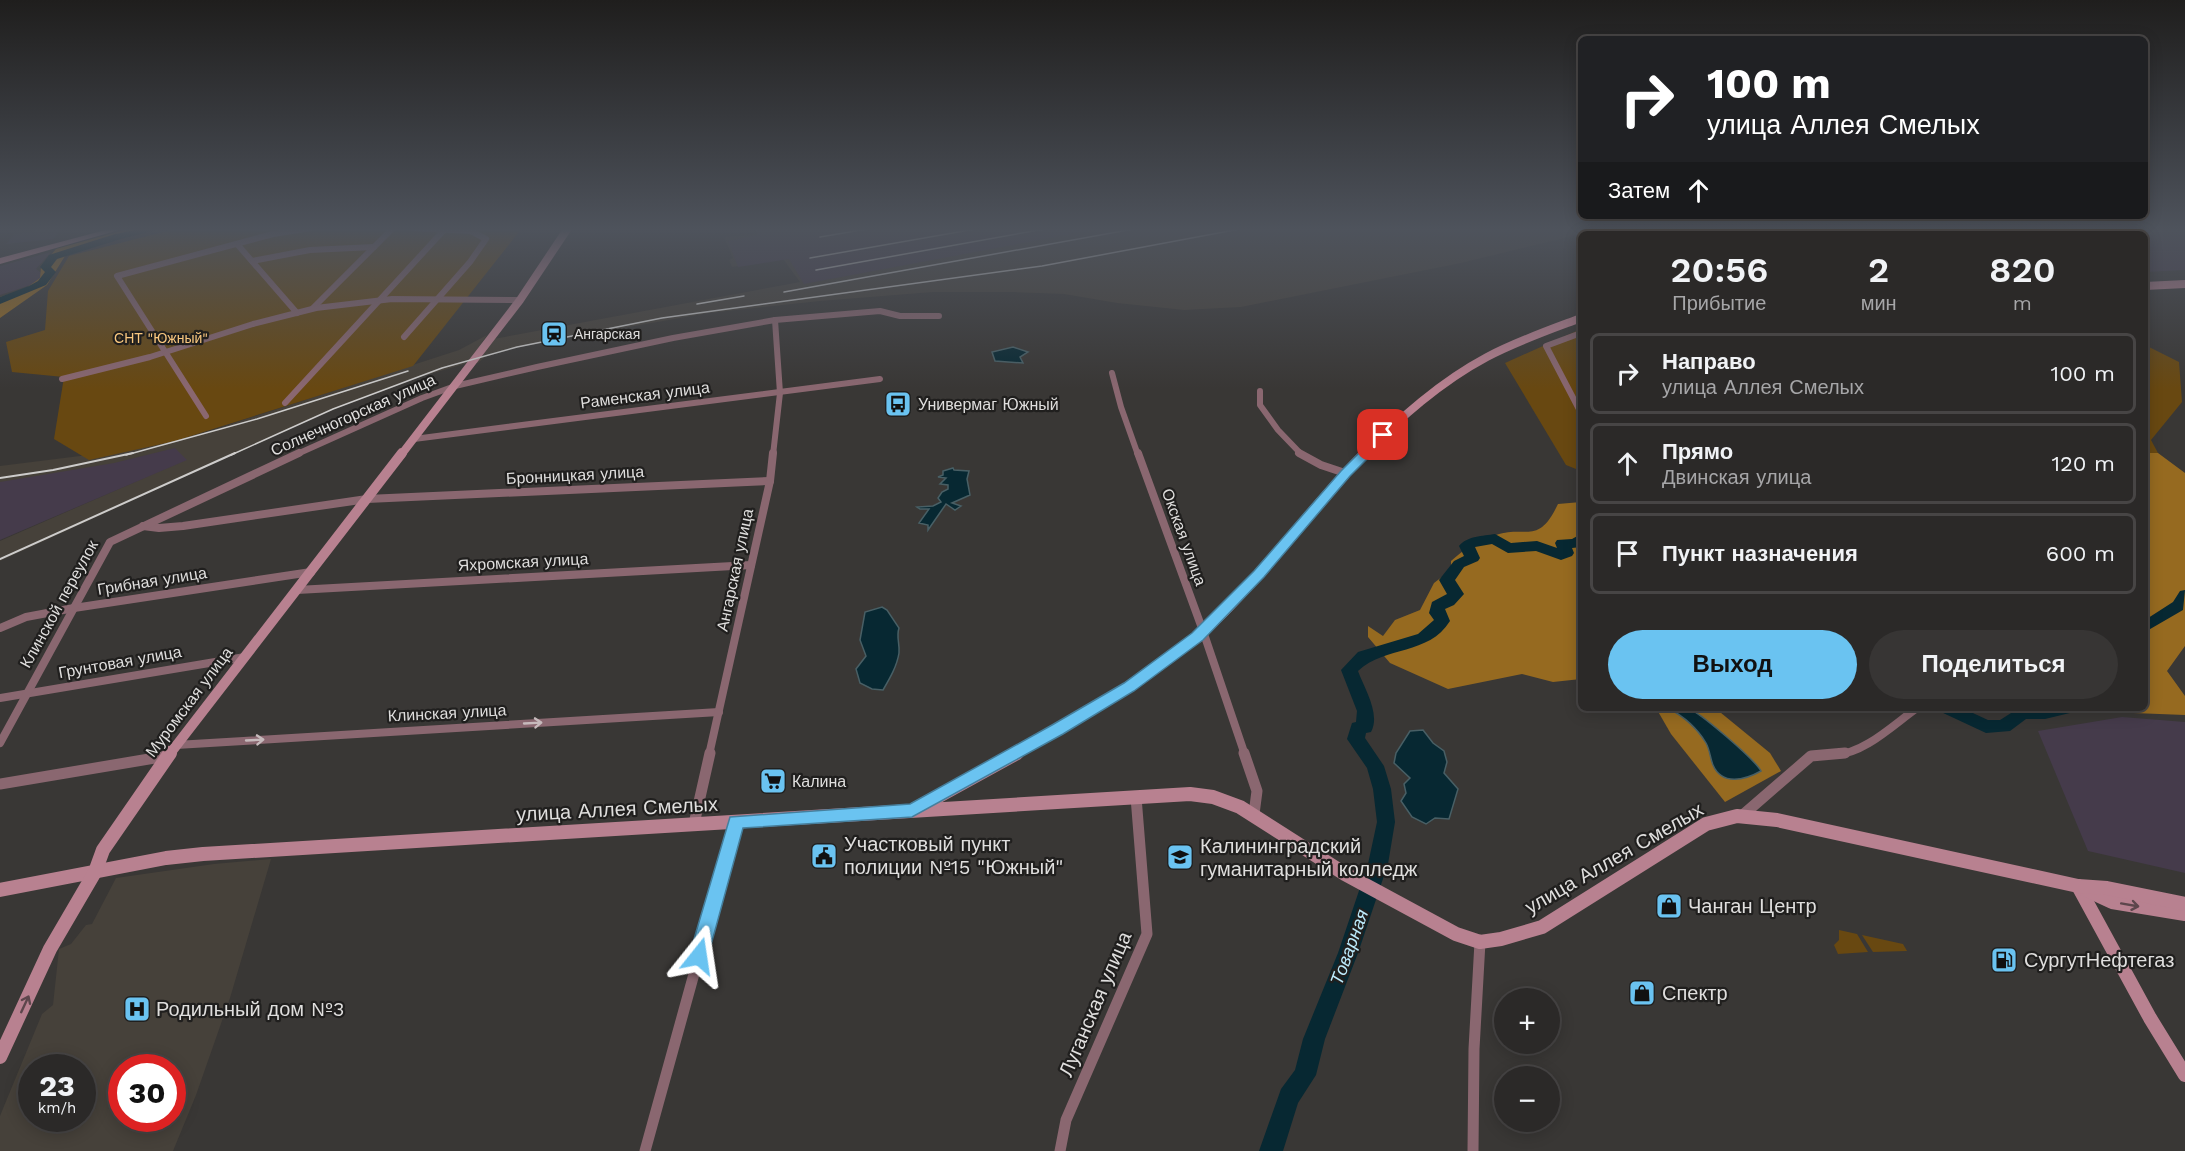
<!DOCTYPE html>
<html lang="ru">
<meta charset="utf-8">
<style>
:root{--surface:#2b2928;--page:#373534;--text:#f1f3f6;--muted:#a6a6a8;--line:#474545;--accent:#6ac3f1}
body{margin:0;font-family:"Work Sans",sans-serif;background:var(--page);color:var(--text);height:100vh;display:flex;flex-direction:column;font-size:22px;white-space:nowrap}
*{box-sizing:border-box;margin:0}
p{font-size:20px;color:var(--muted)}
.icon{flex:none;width:33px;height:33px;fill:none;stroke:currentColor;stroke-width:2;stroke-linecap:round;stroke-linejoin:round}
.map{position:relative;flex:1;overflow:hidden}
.panel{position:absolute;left:1578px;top:231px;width:570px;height:480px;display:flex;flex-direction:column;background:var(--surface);border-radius:9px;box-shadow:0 3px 15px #0003,0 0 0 2px var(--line)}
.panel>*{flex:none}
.banner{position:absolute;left:1578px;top:36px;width:570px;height:183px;border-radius:9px;box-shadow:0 3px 15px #0003,0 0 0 2px var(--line);background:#202124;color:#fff;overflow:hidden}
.tools{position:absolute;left:1494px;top:988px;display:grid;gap:12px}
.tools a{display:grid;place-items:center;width:66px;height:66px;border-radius:50%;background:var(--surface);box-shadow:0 3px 15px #0003,0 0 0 2px var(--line);font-size:30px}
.speed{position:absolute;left:18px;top:1054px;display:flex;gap:12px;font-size:30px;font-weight:700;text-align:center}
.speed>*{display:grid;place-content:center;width:78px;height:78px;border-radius:50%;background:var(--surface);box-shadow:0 3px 15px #0003,0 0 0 2px var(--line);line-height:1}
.speed small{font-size:15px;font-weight:400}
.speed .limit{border:9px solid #d22;background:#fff;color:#111}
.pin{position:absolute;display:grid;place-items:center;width:51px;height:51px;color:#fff;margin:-26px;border-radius:12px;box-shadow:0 3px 9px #0006}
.me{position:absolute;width:66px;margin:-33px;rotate:15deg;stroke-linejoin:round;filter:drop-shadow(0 0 4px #0008)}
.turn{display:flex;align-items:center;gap:21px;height:126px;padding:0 30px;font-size:27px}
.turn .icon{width:78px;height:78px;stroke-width:2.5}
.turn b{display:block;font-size:42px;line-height:51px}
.then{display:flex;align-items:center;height:57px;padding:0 30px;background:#0003;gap:12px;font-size:22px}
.eta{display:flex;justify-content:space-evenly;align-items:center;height:102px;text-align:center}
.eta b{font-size:36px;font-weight:600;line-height:42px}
.primary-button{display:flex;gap:12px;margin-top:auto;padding:12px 30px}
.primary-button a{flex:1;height:69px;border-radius:36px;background:var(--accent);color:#111;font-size:24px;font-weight:600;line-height:69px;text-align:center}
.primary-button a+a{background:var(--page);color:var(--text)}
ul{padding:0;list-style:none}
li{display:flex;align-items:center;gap:18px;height:81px;margin:0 12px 9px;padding:0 18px;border:3px solid var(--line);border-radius:9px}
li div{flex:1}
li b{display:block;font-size:22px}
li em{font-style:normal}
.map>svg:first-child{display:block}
.built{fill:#46413a;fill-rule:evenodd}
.industrial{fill:#453b4b}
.education{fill:#433c4c}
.green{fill:#684811}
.forest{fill:#966a20}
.water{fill:#072832;stroke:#485f65;stroke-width:1.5}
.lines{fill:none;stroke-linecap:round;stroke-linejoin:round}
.river{fill:#072832;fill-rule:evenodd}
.street-far2{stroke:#8a6770;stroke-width:6}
.street-far1{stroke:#8a6770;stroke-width:8}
.street{stroke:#8a6770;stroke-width:11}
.secondary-far2{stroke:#b88190;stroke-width:8}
.secondary-far1{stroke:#b88190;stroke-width:10}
.secondary{stroke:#b88190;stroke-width:14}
.primary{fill:#db94a8;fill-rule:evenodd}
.rail-far1{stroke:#cdcccb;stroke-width:1.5}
.rail{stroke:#cdcccb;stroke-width:2}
.oneway{stroke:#c6babc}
.oneway2{stroke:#5d464c}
.route{fill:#6ac3f1;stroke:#457f9d;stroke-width:1.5}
.labels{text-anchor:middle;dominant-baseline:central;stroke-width:4.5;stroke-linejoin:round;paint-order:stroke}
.far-poi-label{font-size:14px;fill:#dfdedd;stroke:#201f1e;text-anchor:start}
.far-park-label{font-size:14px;fill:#fac87f;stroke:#201f1e}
.street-label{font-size:16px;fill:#dfdedd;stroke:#201f1e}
.poi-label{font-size:16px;fill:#dfdedd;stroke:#201f1e;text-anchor:start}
.water-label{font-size:18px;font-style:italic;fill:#bcebfc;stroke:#201f1e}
.near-street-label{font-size:20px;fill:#dfdedd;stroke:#201f1e}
.near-poi-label{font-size:20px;fill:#dfdedd;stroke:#201f1e;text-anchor:start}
</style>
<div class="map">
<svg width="2185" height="1151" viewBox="0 0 2185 1151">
<rect width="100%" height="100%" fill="#393735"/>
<g class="built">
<path d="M854,228H1614L1615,229L1581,234L1461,263L1241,307L1184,310L1117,303L1064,294L1012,292H933L820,301L709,313L548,341L507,350L485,357L478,363H471L488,340L800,282L783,259L732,267L729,260L733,258L724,237Z"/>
<path d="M487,335L468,363L406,381L342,405L0,561V541L185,460L0,485V466L136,449L209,431L459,350Z"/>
<path d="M271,859L230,998L196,1095L173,1151H0V1116L42,1014L53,1005L59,949L71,944L86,925L92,924L116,878L214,864ZM32,1068H82V1119H32ZM122,1068H172V1119H122Z"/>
</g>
<g class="industrial">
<path d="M756,228H1103L804,284L789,259L738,267L728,241L757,235Z"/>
<path d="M1683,228H2185V270L2145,272V234H1759L1754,231H1692Z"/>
<path d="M51,252L36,269L45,276L40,282L0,295V266Z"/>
<path d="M175,448L187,460L0,540V482L114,463Z"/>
<path d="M2122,717L2185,722V873L2088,851L2038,731Z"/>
</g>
<path class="education" d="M38,228H62L53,239L6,244L15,234L34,232Z"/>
<g class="green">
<path d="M179,228H522L413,366L175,441L89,460L54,439L64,377L12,372L6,342L45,330L48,291L69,256Z"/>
<path d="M1581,329V471L1566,465L1505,363Z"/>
<path d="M2145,345L2179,362L2182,402L2151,440L2158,453H2145Z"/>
<path d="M1839,930L1857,934L1868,952L1838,954L1834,945L1839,940Z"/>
<path d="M1862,935L1903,944L1907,951L1873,952Z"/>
</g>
<g class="forest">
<path d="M132,228H173L133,234L65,256L47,285L0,318V297L25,289L40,278L41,267L56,249Z"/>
<path d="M2145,453H2158L2185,473V646L2167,671L2185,696V715L2108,712L2101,708H2145Z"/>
<path d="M1581,502V679L1553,682L1522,674L1448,689L1390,663L1368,637V626L1383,636L1395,620L1420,610L1434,583L1451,570V561C1464,549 1479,540 1496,535C1527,525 1538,546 1558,504Z"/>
<path d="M1656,708H1715L1770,753L1781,771L1725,802L1671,734Z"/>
</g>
<g class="water">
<path d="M1013,347L1028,352L1020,357L1023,363L995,361L992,352Z"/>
<path d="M953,468L954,470L969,471L967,479L970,495L952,503L961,506L955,510L946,504L928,530V525L919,523L929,509H920L917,507L933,506L941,502L938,498L942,492L948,489V485L940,484L946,478L938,477L943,475V471Z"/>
<path d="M882,607L887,610L899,628C896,637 900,644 899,653C897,666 890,678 883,690L872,689L860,683L856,669L866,656L860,640L865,612Z"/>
<path d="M1668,708C1674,708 1682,707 1687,708C1699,711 1755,760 1761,771C1745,780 1722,786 1713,765C1710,758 1710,750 1706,743C1697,728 1683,716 1668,708Z"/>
<path d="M1423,730L1433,743L1444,751L1447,762L1444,773L1458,789L1449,819L1435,818L1426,824L1412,817L1401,801L1406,793L1404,784L1410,778L1394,763L1396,753L1410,731Z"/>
</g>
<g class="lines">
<g class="river">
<path d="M145,228H165L121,239L57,259L51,267L56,272L46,285L0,304V297L29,286L38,281L45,272L40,267L49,255L115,234Z"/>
<path d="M1495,534L1511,543L1537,541L1557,548L1555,543L1557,540L1572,539L1581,534V547L1572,548L1574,553L1572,556L1561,560L1536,551L1508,553L1492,544L1475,547L1480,558L1478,561L1464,567L1455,580L1464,594L1454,605L1445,609L1450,621C1428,656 1386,645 1358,671C1364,688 1381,714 1371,732L1366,733L1365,738L1384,766L1391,789L1395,822L1388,864L1358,953L1325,1039L1316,1075L1298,1103L1283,1151H1259L1281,1089L1295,1070L1303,1039L1338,953L1368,864L1377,822L1373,789L1367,768L1347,739L1352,723L1356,722L1357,711L1341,670L1358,652L1418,634L1434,620L1429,613L1432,602L1447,594L1439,580L1454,561L1464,556L1459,546C1467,536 1483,536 1495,534Z"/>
<path d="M2185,590L2183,610L2145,632V620L2173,602L2180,591Z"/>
<path d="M1939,708H1962L1988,720H2000L2019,708H2076L2074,712L2045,719H2026L2010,731L1986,733L1941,712Z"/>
</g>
<g class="street-far2">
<path d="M1616,228L1621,234"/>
<path d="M237,244L297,313"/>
<path d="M252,261L310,250L374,247"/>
<path d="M313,308L393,228"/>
<path d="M1581,333L1546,346L1581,413"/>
<path d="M404,337L470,262L486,239L471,231L413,228"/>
<path d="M1112,373L1121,407L1138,455"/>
<path d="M62,379L150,357L253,324L316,308L392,299L520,300"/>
<path d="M1260,391V405L1278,430L1302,455"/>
<path d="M285,403L444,230"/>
<path d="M206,416L117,276L273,234L311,228"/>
<path d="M414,439L880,379"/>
<path d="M295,455L422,398L455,386L537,367L673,338L775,320L880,311L900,316H939"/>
<path d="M773,455L780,393L775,320"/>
</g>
<g class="street-far1">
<path d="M1138,453L1203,631L1245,755"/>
<path d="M1299,453L1321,465L1345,473"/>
<path d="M143,526L159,528L183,526L367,499L770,481"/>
<path d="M297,590L751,565"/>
<path d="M0,628L26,617L74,608L311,572"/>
<path d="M0,698L245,657"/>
<path d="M0,743L110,542L299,453"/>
<path d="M176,745L719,712"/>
<path d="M709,755L770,481L773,453"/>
<path d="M1835,755C1865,753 1893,725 1917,708"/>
</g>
<g class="street">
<path d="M1244,753L1257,791L1254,814"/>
<path d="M0,784L167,756"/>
<path d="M1744,814L1811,756L1845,753"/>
<path d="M694,824L710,753"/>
<path d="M645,1151L736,822"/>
<path d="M1060,1151L1066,1120L1147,934L1136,797"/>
<path d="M1473,1151L1474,1049L1480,942"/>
</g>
<g class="secondary-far2">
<path d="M2145,286L2185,284"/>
<path d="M401,455L520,300L568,228"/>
<path d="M1363,455C1400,418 1440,382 1487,357C1517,341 1549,330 1581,318"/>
</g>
<g class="secondary-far1">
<path d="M169,755L402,453"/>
<path d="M1015,755C1085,714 1160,674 1219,617C1271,566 1313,505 1365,453"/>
</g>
<g class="secondary">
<path d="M915,809L1017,753"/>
<path d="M2078,886L2150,1018L2185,1075"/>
<path d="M2084,889L2112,902L2185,914"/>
<path d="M0,890L166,858L203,854L1190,794L1213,797L1240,807L1345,874L1456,934L1480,942L1501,939L1542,927L1706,824L1737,816L1777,820L2078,886L2107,888L2185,904"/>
<path d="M0,1057L50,949L95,872L103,850L170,753"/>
</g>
<path class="primary" d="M113,228H126L0,264V258Z"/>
<g class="rail-far1">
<path d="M820,237L873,228"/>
<path d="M810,258L981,228"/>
<path d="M816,270L1050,228"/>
<path d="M784,292L1139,228"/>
<path d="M697,304L744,296"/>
<path d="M126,455L257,419L408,371"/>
<path d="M231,455L333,409L442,368L517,347L662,318L1042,266L1245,228"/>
</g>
<g class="rail">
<path d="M0,478L53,470L133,453"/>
<path d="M0,559L235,453"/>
</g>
</g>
<defs><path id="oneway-shaft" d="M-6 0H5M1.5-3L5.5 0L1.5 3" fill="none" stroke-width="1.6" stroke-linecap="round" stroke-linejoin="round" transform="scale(1.5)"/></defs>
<g class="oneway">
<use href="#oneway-shaft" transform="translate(533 723) rotate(-3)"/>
<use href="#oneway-shaft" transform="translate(255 740) rotate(-3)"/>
</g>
<g class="oneway2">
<use href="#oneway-shaft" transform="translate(2130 905) rotate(10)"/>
<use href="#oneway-shaft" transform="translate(25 1004) rotate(-65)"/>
</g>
<linearGradient id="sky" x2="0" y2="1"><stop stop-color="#1f1e1d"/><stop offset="0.59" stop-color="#4e535c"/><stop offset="1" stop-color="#4e535c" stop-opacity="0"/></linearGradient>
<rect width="2185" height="389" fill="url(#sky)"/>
<path class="route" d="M1383,432L1388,433V438L1350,476L1264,577L1203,640L1134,691L1063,734L912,817L743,828L708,956L705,961L699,964L692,961L689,956L730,817L910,804L1052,725L1124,683L1192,633L1254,571L1341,471L1379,433Z"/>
<defs>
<symbol id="station-square" viewBox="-11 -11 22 22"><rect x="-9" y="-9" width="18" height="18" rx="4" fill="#6ac3f1" stroke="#201f1e"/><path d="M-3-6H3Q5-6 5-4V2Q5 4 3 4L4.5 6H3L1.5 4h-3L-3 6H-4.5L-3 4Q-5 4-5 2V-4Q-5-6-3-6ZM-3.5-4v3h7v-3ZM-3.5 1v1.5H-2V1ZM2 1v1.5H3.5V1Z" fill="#111"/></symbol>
<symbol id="bus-square" viewBox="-11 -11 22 22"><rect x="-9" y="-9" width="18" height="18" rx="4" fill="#6ac3f1" stroke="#201f1e"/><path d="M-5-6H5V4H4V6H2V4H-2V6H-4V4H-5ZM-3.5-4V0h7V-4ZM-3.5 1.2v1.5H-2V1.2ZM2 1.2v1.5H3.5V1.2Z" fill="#111"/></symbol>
<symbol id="supermarket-square" viewBox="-11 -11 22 22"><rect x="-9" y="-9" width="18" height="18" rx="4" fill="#6ac3f1" stroke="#201f1e"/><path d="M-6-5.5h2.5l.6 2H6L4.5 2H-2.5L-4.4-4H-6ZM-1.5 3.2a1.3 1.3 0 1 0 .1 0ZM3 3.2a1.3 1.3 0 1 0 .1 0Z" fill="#111"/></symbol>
<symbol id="civic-square" viewBox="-11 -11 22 22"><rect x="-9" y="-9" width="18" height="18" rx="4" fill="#6ac3f1" stroke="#201f1e"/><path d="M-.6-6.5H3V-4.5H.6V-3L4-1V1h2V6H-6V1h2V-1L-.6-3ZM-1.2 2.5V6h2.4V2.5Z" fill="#111"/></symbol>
<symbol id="university-square" viewBox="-11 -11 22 22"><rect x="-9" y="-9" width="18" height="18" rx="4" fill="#6ac3f1" stroke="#201f1e"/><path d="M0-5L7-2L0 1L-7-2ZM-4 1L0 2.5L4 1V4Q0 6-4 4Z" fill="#111"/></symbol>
<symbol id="shop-square" viewBox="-11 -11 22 22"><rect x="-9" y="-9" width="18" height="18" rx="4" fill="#6ac3f1" stroke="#201f1e"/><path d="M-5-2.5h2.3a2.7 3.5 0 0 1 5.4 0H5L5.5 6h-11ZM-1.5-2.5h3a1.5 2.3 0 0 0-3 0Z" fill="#111"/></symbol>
<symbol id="fuel-square" viewBox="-11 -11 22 22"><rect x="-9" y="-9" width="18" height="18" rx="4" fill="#6ac3f1" stroke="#201f1e"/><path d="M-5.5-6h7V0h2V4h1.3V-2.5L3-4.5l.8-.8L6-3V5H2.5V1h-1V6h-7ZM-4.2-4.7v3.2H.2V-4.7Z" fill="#111"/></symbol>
<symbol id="hospital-square" viewBox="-11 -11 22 22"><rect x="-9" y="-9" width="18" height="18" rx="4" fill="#6ac3f1" stroke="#201f1e"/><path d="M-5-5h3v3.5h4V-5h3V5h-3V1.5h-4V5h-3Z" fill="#111"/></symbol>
</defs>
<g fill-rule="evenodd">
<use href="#station-square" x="539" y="319" width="30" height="30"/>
<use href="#bus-square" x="883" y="389" width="30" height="30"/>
<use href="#supermarket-square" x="758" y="766" width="30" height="30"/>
<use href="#civic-square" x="809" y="841" width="30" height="30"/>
<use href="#university-square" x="1165" y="842" width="30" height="30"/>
<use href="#shop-square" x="1654" y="891" width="30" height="30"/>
<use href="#fuel-square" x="1989" y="945" width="30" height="30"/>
<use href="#shop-square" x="1627" y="978" width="30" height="30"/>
<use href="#hospital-square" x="122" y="994" width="30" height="30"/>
</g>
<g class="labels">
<g class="far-poi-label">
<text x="574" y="334">Ангарская</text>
</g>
<g class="far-park-label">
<text x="161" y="338">СНТ "Южный"</text>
</g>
<g class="street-label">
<text transform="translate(645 395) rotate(-7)">Раменская улица</text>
<text transform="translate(353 415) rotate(-24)">Солнечногорская улица</text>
<text transform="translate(575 475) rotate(-3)">Бронницкая улица</text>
<text transform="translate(1184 537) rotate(70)">Окская улица</text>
<text transform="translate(523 562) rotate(-3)">Яхромская улица</text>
<text transform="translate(735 570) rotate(-78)">Ангарская улица</text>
<text transform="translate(152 581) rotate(-9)">Грибная улица</text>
<text transform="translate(59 604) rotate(-61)">Клинской переулок</text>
<text transform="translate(120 662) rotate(-10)">Грунтовая улица</text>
<text transform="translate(189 702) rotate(-53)">Муромская улица</text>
<text transform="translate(447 713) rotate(-3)">Клинская улица</text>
</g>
<g class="poi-label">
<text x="918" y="404">Универмаг Южный</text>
<text x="792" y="781">Калина</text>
</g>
<g class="water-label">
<text transform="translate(1349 947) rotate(-70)">Товарная</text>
</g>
<g class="near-street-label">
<text transform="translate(617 809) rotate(-3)">улица Аллея Смелых</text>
<text transform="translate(1614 858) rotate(-30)">улица Аллея Смелых</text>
<text transform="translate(1095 1004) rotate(-67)">Луганская улица</text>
</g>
<g class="near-poi-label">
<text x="844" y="844">Участковый пункт<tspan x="844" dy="23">полиции №15 "Южный"</tspan></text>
<text x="1200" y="846">Калининградский<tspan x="1200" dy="23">гуманитарный колледж</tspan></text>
<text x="1688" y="906">Чанган Центр</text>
<text x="2024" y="960">СургутНефтегаз</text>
<text x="1662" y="993">Спектр</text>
<text x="156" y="1009">Родильный дом №3</text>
</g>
</g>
</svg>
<div class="tools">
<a>+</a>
<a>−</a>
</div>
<div class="speed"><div>23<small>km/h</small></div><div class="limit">30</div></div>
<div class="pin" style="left:1383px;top:435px;background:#d93025"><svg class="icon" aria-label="arrive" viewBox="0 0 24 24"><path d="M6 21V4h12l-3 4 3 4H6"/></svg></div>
<svg class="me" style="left:699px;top:956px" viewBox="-20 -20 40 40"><path d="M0-17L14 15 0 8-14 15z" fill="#6ac3f1" stroke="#fff" stroke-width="4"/></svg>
<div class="banner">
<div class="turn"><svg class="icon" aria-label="right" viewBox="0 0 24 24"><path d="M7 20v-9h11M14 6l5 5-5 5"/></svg><div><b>100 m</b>улица Аллея Смелых</div></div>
<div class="then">Затем<svg class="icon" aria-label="ahead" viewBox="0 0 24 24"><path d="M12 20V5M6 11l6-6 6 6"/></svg></div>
</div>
<section class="panel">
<div class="eta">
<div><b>20:56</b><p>Прибытие</p></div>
<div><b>2</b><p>мин</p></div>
<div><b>820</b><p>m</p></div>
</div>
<ul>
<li><svg class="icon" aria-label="right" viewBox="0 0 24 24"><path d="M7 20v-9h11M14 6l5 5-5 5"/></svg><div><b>Направо</b><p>улица Аллея Смелых</p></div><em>100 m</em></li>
<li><svg class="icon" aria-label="ahead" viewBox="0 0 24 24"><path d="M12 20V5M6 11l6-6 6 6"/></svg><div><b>Прямо</b><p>Двинская улица</p></div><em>120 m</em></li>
<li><svg class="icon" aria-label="arrive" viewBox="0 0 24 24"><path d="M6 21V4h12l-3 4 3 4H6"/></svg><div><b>Пункт назначения</b></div><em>600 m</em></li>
</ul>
<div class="primary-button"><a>Выход</a><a>Поделиться</a></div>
</section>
</div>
